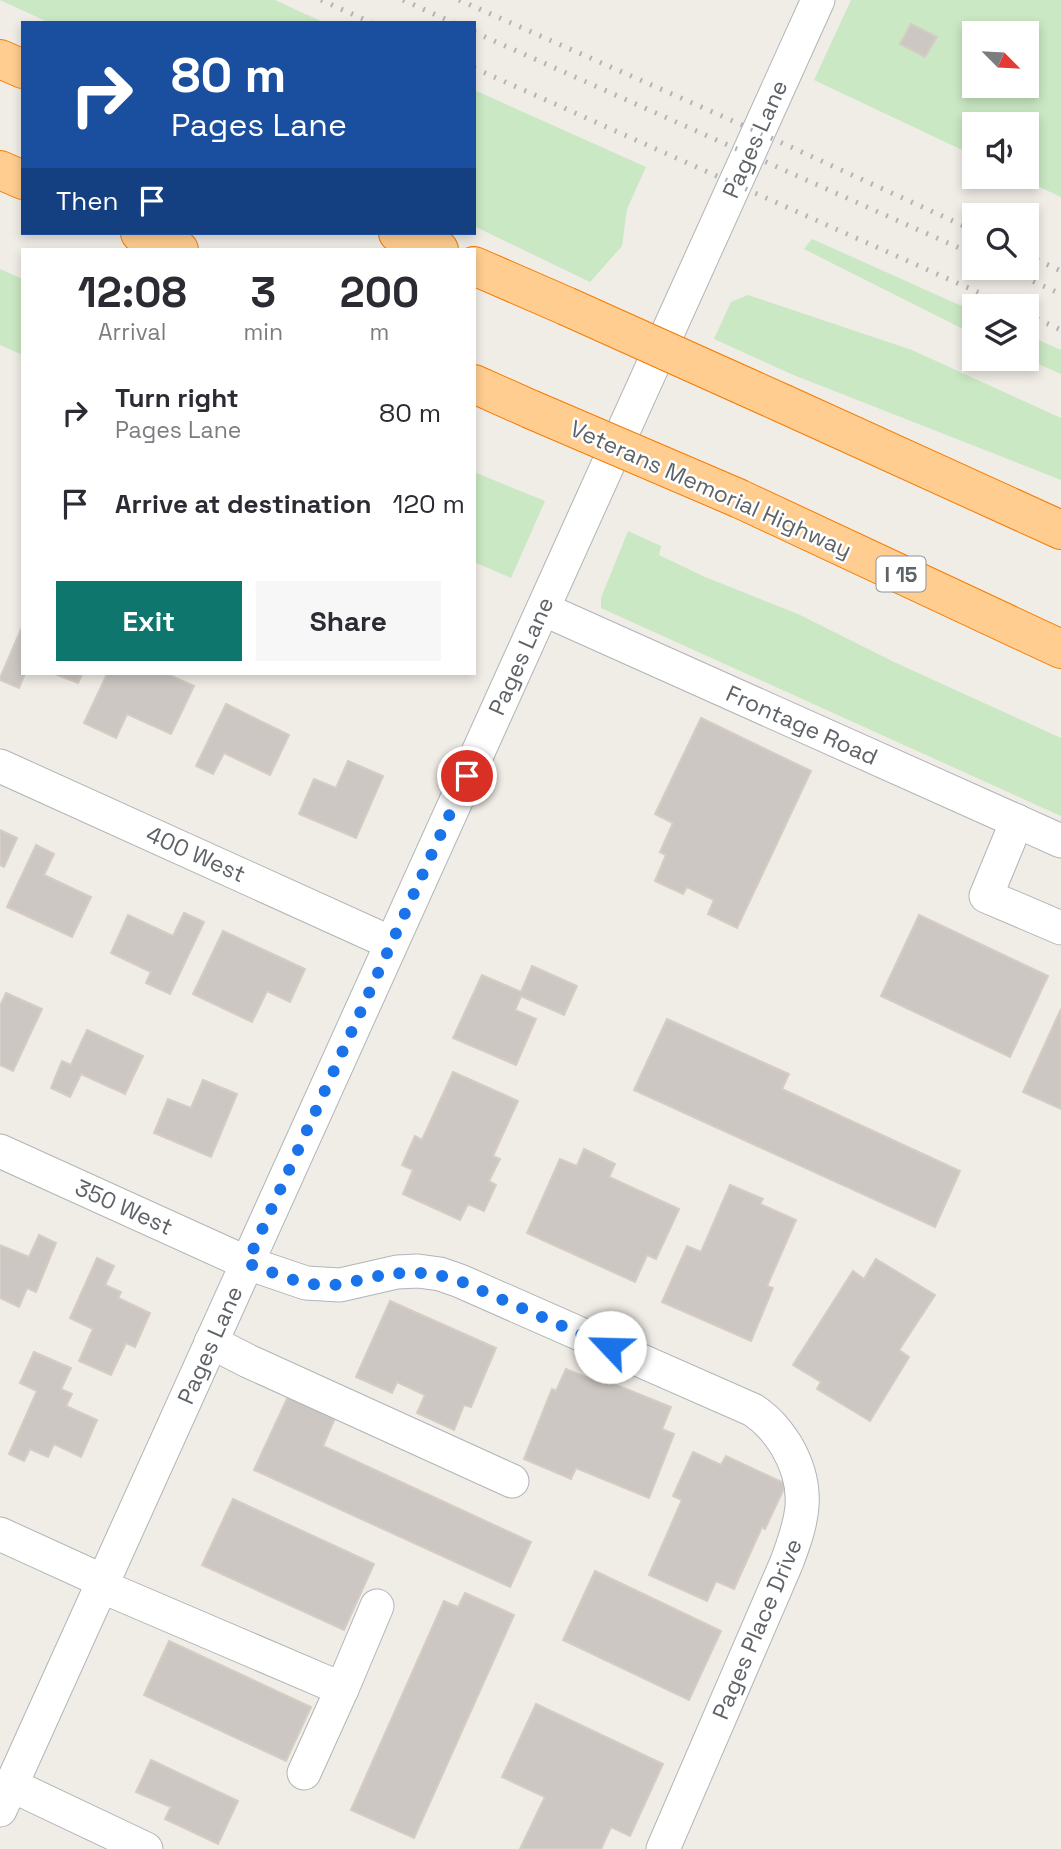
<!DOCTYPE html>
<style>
:root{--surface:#fff;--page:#f7f7f7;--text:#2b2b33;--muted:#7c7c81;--accent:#0f766e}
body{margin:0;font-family:"Space Grotesk",sans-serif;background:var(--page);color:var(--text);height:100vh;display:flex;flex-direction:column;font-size:26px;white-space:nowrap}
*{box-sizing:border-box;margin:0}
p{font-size:23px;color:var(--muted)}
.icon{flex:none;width:38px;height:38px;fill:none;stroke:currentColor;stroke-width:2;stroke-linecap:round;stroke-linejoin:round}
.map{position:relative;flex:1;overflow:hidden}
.panel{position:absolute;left:21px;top:248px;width:455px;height:427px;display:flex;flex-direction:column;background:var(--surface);border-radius:0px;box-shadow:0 4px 10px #0003}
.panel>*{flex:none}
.banner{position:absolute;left:21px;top:21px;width:455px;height:214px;border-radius:0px;box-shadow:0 4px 10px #0003;background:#1a4fa0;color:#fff;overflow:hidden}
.needle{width:46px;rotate:114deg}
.buttons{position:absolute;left:962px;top:21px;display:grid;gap:14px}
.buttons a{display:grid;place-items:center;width:77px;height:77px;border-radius:0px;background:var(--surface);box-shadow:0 4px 10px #0003;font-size:35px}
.pin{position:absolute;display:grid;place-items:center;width:60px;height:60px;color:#fff;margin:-30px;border:4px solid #fff;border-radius:50%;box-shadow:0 2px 7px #0007}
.me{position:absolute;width:77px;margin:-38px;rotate:294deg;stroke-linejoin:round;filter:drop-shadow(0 0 5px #0008)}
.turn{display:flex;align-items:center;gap:24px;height:147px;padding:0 35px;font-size:32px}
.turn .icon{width:91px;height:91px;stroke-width:2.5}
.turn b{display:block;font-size:49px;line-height:60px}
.then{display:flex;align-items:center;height:66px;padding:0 35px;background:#0003;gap:14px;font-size:26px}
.eta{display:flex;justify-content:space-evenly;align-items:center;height:119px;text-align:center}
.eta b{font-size:42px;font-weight:800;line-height:49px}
.action{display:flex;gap:14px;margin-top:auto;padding:14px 35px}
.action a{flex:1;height:80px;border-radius:0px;background:var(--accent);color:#fff;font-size:28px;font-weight:800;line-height:80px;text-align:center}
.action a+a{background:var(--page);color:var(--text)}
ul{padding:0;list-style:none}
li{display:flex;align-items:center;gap:21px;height:91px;padding:0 35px}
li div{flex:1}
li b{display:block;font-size:26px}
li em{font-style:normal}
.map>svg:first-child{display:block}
.green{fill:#cae8c3;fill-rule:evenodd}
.building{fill:#ccc7c3;stroke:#d5cdc4;stroke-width:2}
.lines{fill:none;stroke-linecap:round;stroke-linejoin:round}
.minor-casing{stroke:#b1b5b9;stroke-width:35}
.highway-casing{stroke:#f67b00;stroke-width:40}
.minor{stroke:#fff;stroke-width:33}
.highway{stroke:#ffcd8f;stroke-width:38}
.rail{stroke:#b3b4b5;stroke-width:5;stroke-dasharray:2 9;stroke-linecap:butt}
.highway-bridge-casing{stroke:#f67b00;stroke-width:40;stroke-linecap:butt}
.highway-bridge{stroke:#ffcd8f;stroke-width:38}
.route{stroke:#1a73e8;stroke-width:12;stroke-dasharray:0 21.6}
.labels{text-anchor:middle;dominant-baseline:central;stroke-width:5;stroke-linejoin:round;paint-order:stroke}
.shield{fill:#fff;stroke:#8e9295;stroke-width:2}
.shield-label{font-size:21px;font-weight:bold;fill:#5e6367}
.street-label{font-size:23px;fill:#5e6367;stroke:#fff}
</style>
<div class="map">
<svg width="1061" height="1849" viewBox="0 0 1061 1849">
<rect width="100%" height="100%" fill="#f0ece6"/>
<g class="green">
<path d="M0,0H275L325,23H50Z"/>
<path d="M851,0H1061V197L1018,177H1027V124H975V156L814,80ZM975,33H1027V86H975Z"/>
<path d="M474,90L646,167L627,209L622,246L590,282L474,226Z"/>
<path d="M812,239L975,312V335L804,249Z"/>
<path d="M0,269L23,279V355L0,345Z"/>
<path d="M748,295L912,350L1061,418V480L791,374L714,339L731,302Z"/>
<path d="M1027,335L1061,350V374L1027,359Z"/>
<path d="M474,472L545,501L511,578L474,562Z"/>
<path d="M628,531L661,546L659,555L705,577L798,614L894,662L1061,738V816L601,608V598Z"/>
</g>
<g class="building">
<path d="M911,24L937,37L925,57L900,44Z"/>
<path d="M22,627L23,674H25L19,688L0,680V678Z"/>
<path d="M55,674H82L78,683Z"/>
<path d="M107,674H167L194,686L171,734L127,714L116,738L84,723Z"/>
<path d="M226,704L289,735L270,775L224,753L213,774L196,766Z"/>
<path d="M701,718L811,771L737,928L708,914L714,900L687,887L683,894L655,881L666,855L660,852L673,823L655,814Z"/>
<path d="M348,761L383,776L356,838L299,814L314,779L336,788Z"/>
<path d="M0,830L17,838L4,867L0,865Z"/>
<path d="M36,845L54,854L44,875L91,897L72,937L7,907Z"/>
<path d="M184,913L204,922L170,994L146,983L151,972L111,953L128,915L173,936Z"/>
<path d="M919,915L1048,976L1010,1057L881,996Z"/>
<path d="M223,931L305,969L290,1002L267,991L252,1022L193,994Z"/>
<path d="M532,966L577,986L564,1015L521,996L515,1010L536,1019L516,1065L453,1038L482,975L521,992Z"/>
<path d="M6,993L42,1009L13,1071L0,1065V1006Z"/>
<path d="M1061,1009V1109L1023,1092Z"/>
<path d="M667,1019L789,1074L782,1089L960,1171L935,1227L634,1090Z"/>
<path d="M87,1030L143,1056L125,1094L81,1074L70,1097L51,1088L62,1061L71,1065Z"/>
<path d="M453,1072L518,1101L493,1156L500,1159L489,1181L496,1185L484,1211L468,1204L460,1220L403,1194L413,1170L402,1165L415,1136L422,1140Z"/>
<path d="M203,1080L237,1094L211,1157L154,1133L168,1099L191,1108Z"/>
<path d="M584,1149L615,1164L609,1177L679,1209L656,1259L647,1255L635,1282L527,1233L560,1159L577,1166Z"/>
<path d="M730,1185L763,1199L760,1204L796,1220L767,1286L773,1288L751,1341L662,1302L687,1246L701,1252Z"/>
<path d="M39,1235L56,1243L36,1292L27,1288L19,1307L0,1298V1245L29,1257Z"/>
<path d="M97,1258L114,1266L105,1285L121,1292L118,1298L150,1313L135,1347L126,1343L111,1375L79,1361L93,1329L70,1318Z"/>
<path d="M876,1259L935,1295L899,1350L909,1357L870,1421L817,1389L821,1382L793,1365L853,1271L864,1279Z"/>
<path d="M390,1301L496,1348L471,1407L464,1405L454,1430L417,1413L425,1395L397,1382L392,1393L356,1377Z"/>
<path d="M34,1352L71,1368L61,1389L72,1394L66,1406L97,1420L81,1457L54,1444L48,1457L30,1449L24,1461L9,1454L37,1391L20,1383Z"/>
<path d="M593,1364L613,1372L609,1382L671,1407L662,1429L674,1434L649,1498L576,1468L571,1479L524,1459L552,1389L556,1391L566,1369L588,1378Z"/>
<path d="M291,1390L338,1411L323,1446L531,1542L510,1587L254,1470Z"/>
<path d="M693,1452L721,1465L726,1456L786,1484L765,1529L762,1527L734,1589L716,1581L707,1601L649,1575L682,1500L673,1496Z"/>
<path d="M233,1499L374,1564L344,1630L202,1565Z"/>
<path d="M595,1571L721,1631L689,1700L563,1640Z"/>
<path d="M465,1593L514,1615L414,1838L351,1810L444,1601L458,1607Z"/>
<path d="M169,1641L311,1707L286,1761L144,1695Z"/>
<path d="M536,1704L663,1764L630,1836L611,1827L601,1849H520L545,1797L502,1777Z"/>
<path d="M151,1760L238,1801L218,1844L165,1819L171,1807L136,1792Z"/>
</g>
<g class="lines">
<defs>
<g id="minor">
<path d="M543,609L1061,841"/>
<path d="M0,766L391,943"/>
<path d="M1017,821L986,896L1061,928"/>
<path d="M0,1151L247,1263L306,1283L340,1285L397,1272L418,1271L440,1274L460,1281L753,1410C768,1420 776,1430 786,1445C812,1489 803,1520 786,1564L663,1849"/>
<path d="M211,1342L248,1361L512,1481"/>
<path d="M0,1534L103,1581"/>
<path d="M101,1586L342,1689L377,1606"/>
<path d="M304,1773L342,1689"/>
<path d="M11,1785L146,1849"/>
<path d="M0,1810L818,0"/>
</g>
<g id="highway">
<path d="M0,59L23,69"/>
<path d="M0,170L23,180"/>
<path d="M140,233L179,250"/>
<path d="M398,233L439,250"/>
<path d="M474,266L566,306"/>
<path d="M474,384L530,409"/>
<path d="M784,404L1061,530"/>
<path d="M740,499L1061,649"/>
</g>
</defs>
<use href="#minor" class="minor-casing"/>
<use href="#highway" class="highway-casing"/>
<use href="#minor" class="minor"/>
<use href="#highway" class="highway"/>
<g class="rail">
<path d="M321,0L372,23"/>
<path d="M403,0L454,23"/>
<path d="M459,0L758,132L975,231"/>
<path d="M474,32L975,255"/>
<path d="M474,68L1009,306"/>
<path d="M1027,255L1061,271"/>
<path d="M1003,268L1061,294"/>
<path d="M1027,314L1061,330"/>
</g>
<defs>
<g id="highway-bridge">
<path d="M566,306L784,404"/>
<path d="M530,409L740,499"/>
</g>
</defs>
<use href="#highway-bridge" class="highway-bridge-casing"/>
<use href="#highway-bridge" class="highway-bridge"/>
</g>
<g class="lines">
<path class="route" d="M467,776L247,1263C272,1272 299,1285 325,1285C340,1286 354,1281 368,1278C401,1271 428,1270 460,1281L610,1347"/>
</g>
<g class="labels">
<rect class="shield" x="876.5" y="556.5" width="49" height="35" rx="5"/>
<g class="shield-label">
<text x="901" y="574">I 15</text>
</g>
<g class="street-label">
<text transform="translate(755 139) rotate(-66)">Pages Lane</text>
<text transform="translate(711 489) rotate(24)">Veterans Memorial Highway</text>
<text transform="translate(521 656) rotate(-66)">Pages Lane</text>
<text transform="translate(802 725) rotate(24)">Frontage Road</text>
<text transform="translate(196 854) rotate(24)">400 West</text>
<text transform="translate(124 1207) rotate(24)">350 West</text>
<text transform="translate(210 1345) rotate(-66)">Pages Lane</text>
<text transform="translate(757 1629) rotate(-67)">Pages Place Drive</text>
</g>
</g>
</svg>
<div class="buttons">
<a><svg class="needle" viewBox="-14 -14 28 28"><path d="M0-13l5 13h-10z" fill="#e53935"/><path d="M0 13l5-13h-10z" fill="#7c7c81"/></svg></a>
<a><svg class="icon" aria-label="sound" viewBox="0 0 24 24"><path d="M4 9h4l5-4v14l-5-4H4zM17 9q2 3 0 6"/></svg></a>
<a><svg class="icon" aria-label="search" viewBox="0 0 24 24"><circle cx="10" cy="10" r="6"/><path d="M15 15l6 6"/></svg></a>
<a><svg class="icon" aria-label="layers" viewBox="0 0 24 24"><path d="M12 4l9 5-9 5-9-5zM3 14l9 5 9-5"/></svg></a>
</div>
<div class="pin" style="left:467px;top:776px;background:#d93025"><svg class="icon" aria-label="arrive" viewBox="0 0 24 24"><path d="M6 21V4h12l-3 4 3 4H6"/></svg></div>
<svg class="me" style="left:610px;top:1347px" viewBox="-20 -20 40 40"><circle r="19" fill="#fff"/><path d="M0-13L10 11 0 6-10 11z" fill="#1a73e8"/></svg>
<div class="banner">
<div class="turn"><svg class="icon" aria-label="right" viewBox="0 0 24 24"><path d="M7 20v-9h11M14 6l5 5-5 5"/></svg><div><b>80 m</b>Pages Lane</div></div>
<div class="then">Then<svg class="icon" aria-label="arrive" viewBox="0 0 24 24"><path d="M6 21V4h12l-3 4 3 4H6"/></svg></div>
</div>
<section class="panel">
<div class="eta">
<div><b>12:08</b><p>Arrival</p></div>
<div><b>3</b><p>min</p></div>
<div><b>200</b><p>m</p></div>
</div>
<ul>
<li><svg class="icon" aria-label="right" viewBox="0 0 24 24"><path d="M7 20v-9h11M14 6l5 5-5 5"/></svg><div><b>Turn right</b><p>Pages Lane</p></div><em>80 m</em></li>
<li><svg class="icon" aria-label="arrive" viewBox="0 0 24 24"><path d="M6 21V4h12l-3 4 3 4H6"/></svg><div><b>Arrive at destination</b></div><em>120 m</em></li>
</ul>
<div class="action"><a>Exit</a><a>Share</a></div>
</section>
</div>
